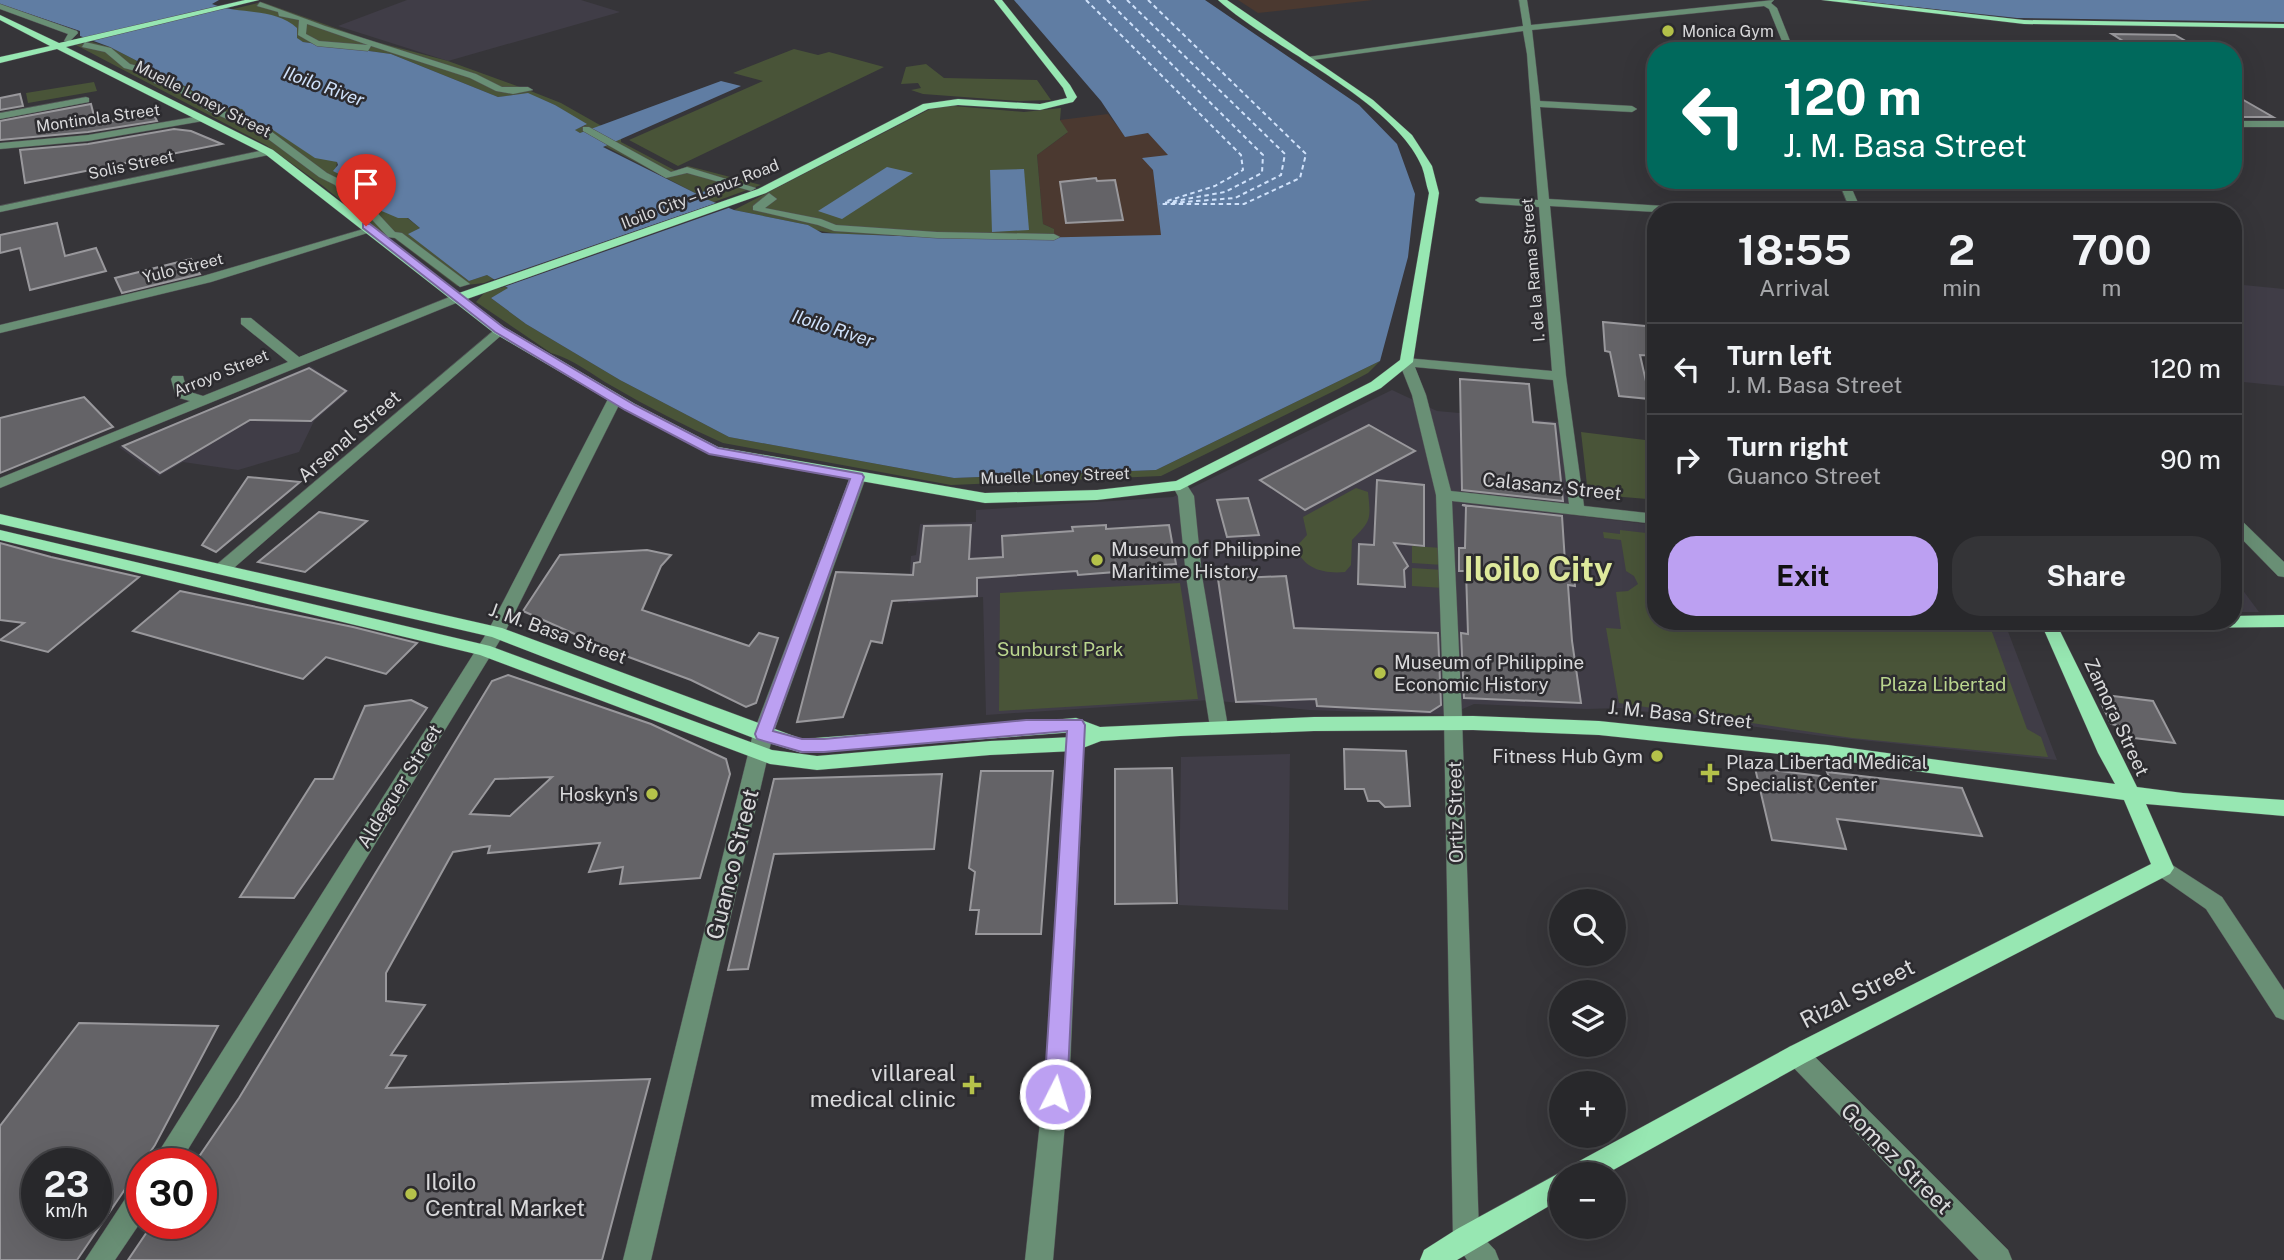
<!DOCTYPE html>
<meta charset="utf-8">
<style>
:root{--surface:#28282b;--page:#343437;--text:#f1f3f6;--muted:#a5a6a9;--line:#444447;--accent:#bca0f2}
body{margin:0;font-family:"Public Sans",sans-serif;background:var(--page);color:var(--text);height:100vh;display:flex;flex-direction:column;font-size:26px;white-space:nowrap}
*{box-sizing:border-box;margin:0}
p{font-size:23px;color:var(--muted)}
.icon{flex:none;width:38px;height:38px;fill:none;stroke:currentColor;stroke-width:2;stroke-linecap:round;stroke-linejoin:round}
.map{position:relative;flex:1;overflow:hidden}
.drawer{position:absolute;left:1647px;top:203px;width:595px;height:427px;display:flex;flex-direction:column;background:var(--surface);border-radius:28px;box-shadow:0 7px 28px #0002,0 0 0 2px var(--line)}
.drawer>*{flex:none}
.top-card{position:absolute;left:1647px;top:42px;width:595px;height:147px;border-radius:28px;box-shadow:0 7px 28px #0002,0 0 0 2px var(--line);background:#00695c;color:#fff;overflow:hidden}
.controls{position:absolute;left:1549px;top:889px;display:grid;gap:14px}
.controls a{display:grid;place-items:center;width:77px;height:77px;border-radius:50%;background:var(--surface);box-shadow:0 7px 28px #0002,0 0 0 2px var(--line);font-size:35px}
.speed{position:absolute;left:21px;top:1148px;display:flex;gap:14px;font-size:35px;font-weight:700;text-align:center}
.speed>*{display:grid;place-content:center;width:91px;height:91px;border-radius:50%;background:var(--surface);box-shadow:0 7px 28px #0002,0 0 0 2px var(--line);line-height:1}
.speed small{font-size:18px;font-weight:400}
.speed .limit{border:10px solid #d22;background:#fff;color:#111}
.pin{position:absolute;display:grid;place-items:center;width:60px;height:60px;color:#fff;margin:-72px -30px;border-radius:50% 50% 50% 0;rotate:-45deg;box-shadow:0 0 7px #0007}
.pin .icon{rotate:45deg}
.me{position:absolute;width:77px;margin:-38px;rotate:5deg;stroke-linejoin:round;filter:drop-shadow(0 0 5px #0008)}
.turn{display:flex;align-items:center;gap:24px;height:147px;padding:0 21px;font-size:32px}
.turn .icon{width:91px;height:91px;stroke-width:2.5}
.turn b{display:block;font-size:49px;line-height:60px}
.eta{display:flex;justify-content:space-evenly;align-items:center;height:119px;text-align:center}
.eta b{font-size:42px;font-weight:700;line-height:49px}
.cta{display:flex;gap:14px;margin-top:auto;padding:14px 21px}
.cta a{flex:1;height:80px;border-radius:28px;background:var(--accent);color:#111;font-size:28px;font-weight:700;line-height:80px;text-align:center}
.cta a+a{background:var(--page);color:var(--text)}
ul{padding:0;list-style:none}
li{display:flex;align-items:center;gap:21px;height:91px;padding:0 21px;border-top:2px solid var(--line)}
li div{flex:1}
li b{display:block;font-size:26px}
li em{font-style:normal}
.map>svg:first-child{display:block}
.built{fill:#403d47}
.industrial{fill:#4b3930}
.green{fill:#495438}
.water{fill:#607da3}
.pier{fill:#363539}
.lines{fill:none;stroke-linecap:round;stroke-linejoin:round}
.ferry{stroke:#d0e2fb;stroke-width:2;stroke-dasharray:4.5 3.5;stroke-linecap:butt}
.building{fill:#646367;stroke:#99989c;stroke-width:2;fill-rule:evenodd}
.minor-casing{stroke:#535356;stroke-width:1}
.major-casing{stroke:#535356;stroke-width:1}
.minor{fill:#698f75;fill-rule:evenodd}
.major{fill:#97e7b2;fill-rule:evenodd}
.route{fill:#bca0f2;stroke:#7a689d;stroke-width:2}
.poi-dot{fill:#b5c24a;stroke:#2c2b2f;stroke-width:2.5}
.labels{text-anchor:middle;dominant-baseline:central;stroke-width:5;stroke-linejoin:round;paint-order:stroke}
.far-poi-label{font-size:16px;fill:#d9d9db;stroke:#2c2b2f;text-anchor:start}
.far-street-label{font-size:16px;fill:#d9d9db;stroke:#2c2b2f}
.far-water-label{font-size:18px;font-style:italic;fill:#d0e2fb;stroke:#2c2b2f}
.street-label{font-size:19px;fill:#d9d9db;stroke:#2c2b2f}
.poi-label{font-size:19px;fill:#d9d9db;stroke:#2c2b2f;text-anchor:start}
.park-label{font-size:19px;fill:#bad58e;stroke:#2c2b2f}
.near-street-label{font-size:23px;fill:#d9d9db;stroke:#2c2b2f}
.near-poi-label{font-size:23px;fill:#d9d9db;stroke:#2c2b2f;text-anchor:end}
.town-label{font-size:33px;font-weight:bold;fill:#dee99b;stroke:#2c2b2f}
</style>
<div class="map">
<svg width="2284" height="1260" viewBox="0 0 2284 1260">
<rect width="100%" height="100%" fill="#363539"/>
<g class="built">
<path d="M407,0H581L620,12L448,61L338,26Z"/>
<path d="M2233,284L2284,289V386L2233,381Z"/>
<path d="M310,366L349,391L314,421L299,452L238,470L183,462L159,476L119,447Z"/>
<path d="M1392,390L1437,411L1560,422L1570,515L1655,525L1656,621H2004L2057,760L1822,736L1620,708L1586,709L1474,704L1449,715L1309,710L1209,700L986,715L983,597L908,603L911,556L916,555L920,524L976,522V510L1173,497Z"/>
<path d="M2233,577L2259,612H2233Z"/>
<path d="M1290,754L1288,910L1179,905L1181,757Z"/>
</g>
<g class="industrial">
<path d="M1238,0H1373L1258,13Z"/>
<path d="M1108,114L1125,136L1148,133L1169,155L1153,170L1162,235L1054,239V229L1043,224L1037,155L1067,133L1060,120Z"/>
</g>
<g class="green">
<path d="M262,2L369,40L448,61L528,90L561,103L621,137V142L676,171L688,166L761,185L711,203L700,197L720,188L697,194L574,130L586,125L555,105L528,94L498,97L391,54L303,42L229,10Z"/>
<path d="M92,42L110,47L178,82L219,107L242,109L306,151L337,162L336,168L346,170L420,228L409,234L469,281L487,275L494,279L484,283L457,286L394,238L386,237L323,186L266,145L76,45Z"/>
<path d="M794,49L818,55L829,52L884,67L678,166L629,140L763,81L733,73Z"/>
<path d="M926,64L944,78L1037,80L1051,100L1019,101L923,94L911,90L921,88L918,83L901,84L906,67Z"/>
<path d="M94,82L97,91L28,103L26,93Z"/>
<path d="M953,106L1024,112L1061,108L1060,120L1068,132L1037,155L1043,224L1054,229V239L837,234L815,230L808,225L734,210L934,107Z"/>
<path d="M504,286L509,289L491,298L526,324L620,380L729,437L954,478L1156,470L1380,361L1368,373L1338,389L1161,476L951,485L723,443C685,426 648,407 612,386C592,375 574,359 551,353L476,302L486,291Z"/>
<path d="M1581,432L1645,440L1647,499L1588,494Z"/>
<path d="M1356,488L1368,492C1371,520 1371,521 1352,540L1351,565L1345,572C1324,574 1303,569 1296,547L1307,535L1303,517Z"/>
<path d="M1620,530L1655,534L1656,621H1988L2027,729L2041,737L2048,757L1852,738L1619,703L1606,628L1621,629L1616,592L1628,591L1638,584L1634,576L1626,571L1621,540L1604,538L1603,532L1620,534Z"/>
<path d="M1412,546L1442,548L1443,565L1412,563Z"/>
<path d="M1412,568L1443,570L1444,588L1412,586Z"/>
<path d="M1180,583L1198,699L999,711L1000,593Z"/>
</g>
<g class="water">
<path d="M0,0H219L212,4C239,15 275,7 297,28V38L303,42L391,54L498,97L528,93L555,105L587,124L575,130L580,133L721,81L741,86L603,147L697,194L716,187L722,189L701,197L734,210L808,225L822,233L976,239L1161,235L1153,170L1142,158L1168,155L1148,133L1125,137L1101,101L1014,0H1205L1359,105L1397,144L1415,194L1408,257L1380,361L1156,470L954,478L729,437L620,380L526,324L491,298L508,288L487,275L469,281L408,234L420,228L408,218H398L377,209L380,205L368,189L333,171L338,165L337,162L315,158L270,128L244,117L245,112L242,109L219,107L178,82L110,47L80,36V31L0,4Z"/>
<path d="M1850,0H2284V22L2017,18Z"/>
<path d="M887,167L913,173L842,219L818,211Z"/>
<path d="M1024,169L1029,230L992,232L990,170Z"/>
</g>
<path class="pier" d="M722,201L734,206L501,288L490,281Z"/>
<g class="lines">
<g class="ferry">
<path d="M1086,0L1241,155L1243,170L1215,186L1167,201"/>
<path d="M1107,0L1263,155L1262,173L1225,192L1164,203"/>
<path d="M1127,0L1285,154L1281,175L1235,198L1172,203"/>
<path d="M1148,0L1306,154L1300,178L1244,204H1159"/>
</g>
</g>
<g class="building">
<path d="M2112,34L2175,35L2203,51H2139Z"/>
<path d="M20,94L23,106L0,110V98Z"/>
<path d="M2233,94L2273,117H2233Z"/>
<path d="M91,104L96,124L153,113L157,121L88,132L0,140V121Z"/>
<path d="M174,129L191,131L222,144L25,183L20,150L88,144Z"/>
<path d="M1096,178L1097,181L1115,180L1123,220L1066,223L1060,182Z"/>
<path d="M57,223L65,256L96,248L106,271L30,290L20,248L0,253V235Z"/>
<path d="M191,259L200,274L122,293L115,278Z"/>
<path d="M1603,322L1656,327V356L1640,355L1650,399L1619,396L1610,352L1605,351Z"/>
<path d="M309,368L346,391L311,421L250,420L160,473L123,446Z"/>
<path d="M1460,379L1529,384L1533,422L1555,424L1563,501L1462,490Z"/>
<path d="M84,397L113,427L0,473V418Z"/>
<path d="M1369,425L1415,451L1305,510L1260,480Z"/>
<path d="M248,477L300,482L216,552L202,545Z"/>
<path d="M1377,480L1424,485V546L1394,543L1408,566L1404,570L1405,587L1358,584L1359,544L1374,545Z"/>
<path d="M1248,498L1259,535L1227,537L1217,500Z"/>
<path d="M1462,505L1562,516L1565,562L1573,563L1575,586L1568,585L1572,641L1581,703L1464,698L1461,633L1468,634L1466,571H1459V548H1465L1466,506Z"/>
<path d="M319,512L367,521L305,572L258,562Z"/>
<path d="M971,525L969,559L1003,557L1002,536L1073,531L1072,527L1106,525V529L1169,525L1176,564L1114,569L1115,572L1078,575L1077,571L977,578V596L892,601L882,643L871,641L843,717L797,722L836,572L913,575L914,563L920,562L924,526Z"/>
<path d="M0,543L51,557L139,577L48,652L0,640L24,623L0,620Z"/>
<path d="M647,550L671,555L661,566L642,610L749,646L759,633L778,638L756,703L746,707L691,680L615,652L523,611L560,555Z"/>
<path d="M1286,576L1294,628L1438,633L1441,705L1430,712L1317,706L1316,699L1236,702L1218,579Z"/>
<path d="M180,591L353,627L417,643L386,674L326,657L303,679L133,631Z"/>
<path d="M508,675L651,724L726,759L730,774L700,878L620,884L623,867L589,872L600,843L488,853L490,846L453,852L386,973V1001L425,1005L391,1055L406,1056L386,1088L650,1079L602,1260H128L153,1223H201V1164H194L239,1098L492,681ZM552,777L510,816L470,814L495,779Z"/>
<path d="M2105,695L2153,701L2175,743L2126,737L2120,726L2111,724L2102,705L2111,706Z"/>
<path d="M411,700L427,708L294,898L240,897L315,779H333L365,706Z"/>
<path d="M1344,749L1406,751L1410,806L1385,807L1379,801H1368L1364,789H1345Z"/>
<path d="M1172,768L1177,903L1115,904V769Z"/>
<path d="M1755,768L1829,777L1827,772L1962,788L1982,836L1837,819L1846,849L1772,840Z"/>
<path d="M981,771H1053L1041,934H976L979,910H970L975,872L969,868Z"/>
<path d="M942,774L934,849L774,854L748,969L728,970L774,779Z"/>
<path d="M79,1023L218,1026L155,1145L77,1260H0V1126ZM37,1164H96V1223H37Z"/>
</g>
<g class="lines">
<defs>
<g id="minor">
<path d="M1519,0H1527L1531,25L1774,0L1771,3L1777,8L1794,51H1786L1769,9L1764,6L1532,30L1540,101L1632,106L1637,109L1632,112L1540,107L1549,199L1714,209L1719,212H1656L1550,206L1566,376L1584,506L1656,514V524L1452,501L1462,717L1479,1233L1495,1250L1499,1260H1467L1453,1238L1444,717L1436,495L1412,395L1399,362L1406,358L1552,371L1539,207L1480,203L1475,200L1480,197L1538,200L1527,54L1523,31L1305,61L1301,58L1523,26ZM1415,367L1553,380L1569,504L1451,491L1426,395Z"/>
<path d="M260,2L325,26L476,74L502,87H528L533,90L513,94L496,91L470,78L371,46L368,51L317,46L298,35L299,20L279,16L278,12L257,6ZM307,24L368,45L319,41L306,34Z"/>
<path d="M0,4L77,31L78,33L70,41H64L68,34L0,9Z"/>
<path d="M85,42L111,48L130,64L149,69L160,79L177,83L214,107L268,129L327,173L343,181L347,188L358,192L395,232L402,233L470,284L460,287L395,238L388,237L350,196L339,192L335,185L319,177L260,133L208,111L171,87L154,83L143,73L124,68L105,52L82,47Z"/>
<path d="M86,97L89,98V102L0,119V113Z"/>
<path d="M200,116L203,117V121L88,141L0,149V143L88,135Z"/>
<rect x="2233" y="121" width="51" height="6"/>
<path d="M583,127H589L671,172L687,167L756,188L751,191L687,173L666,178L583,131Z"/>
<path d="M269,149L273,150V154L0,212V206Z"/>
<path d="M1838,180H1848L1862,212H1851Z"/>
<path d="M769,193L777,199L765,208L821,219L836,225L937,232L1054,234L1060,237L1054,240L937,238L834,231L818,225L753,210V206Z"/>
<path d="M367,228L377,230L211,282L0,333V325L203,276Z"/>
<path d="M457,294L461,295V301L0,488V478L190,401L176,397L171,379L173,376H183L187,391L203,396L288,362L241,324V318H251L299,357Z"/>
<path d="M499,326L505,330L504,333L228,573H216L214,569L216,565Z"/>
<path d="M615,395L622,399L505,632L179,1164H151L488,631L608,399Z"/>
<path d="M858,472L866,477L773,734L651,1260H623L753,734L850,477Z"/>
<path d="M1180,480L1185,482L1194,496L1202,576L1228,727L1226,732H1212L1210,727L1186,576L1178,496L1172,485Z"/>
<path d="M2233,516L2239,518L2284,562V577L2278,576L2233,530Z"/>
<path d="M1076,718L1083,720L1085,725L1070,1067L1053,1260H1025L1046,1067L1067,725L1069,720Z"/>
<path d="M2163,859L2222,897L2284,990V1020L2276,1017L2206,909L2156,874L2152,868L2156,862Z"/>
<path d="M1797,1044L1805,1047L2008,1250L2012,1260H1979L1789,1063L1785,1055L1789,1047Z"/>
<path d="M142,1183V1220L115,1260H85L133,1187Z"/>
</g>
<g id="major">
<path d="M245,0H259L66,47L273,150L459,293L758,189L923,104L958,99L1040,104L1067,98L1063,88L994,0H1002L1070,85L1077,97L1073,102L1040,110L958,105L928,109L766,193L467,299L504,327L635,404L718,447L985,493L1097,490L1176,481L1371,382L1400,360L1429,193C1426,185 1425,175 1422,167C1395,101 1271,48 1218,0H1227L1373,100L1412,135L1432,166L1439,193L1413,362L1381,388L1180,490L1097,500L985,503L714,455L625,410L494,333L265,154L57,49L0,63V57L50,46L0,20V15L59,43Z"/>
<path d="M1822,0H1847L2024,20L2284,24V28L2024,24Z"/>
<path d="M0,514L502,628L802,739L1076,718L1100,727L1314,717L1473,716L1599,721L1828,745L2115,784L2098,753L2040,621H2233V616L2284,615V627L2059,629L2137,787L2183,793L2284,800V816L2146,804L2174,868L2170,874L1805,1063L1606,1174H1568L1572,1165L1789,1047L2151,864L2124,800L1828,759L1599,735L1473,730L1314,731L1180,736L1101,741L1075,751L990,755L817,770L770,764L480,655L0,540V530L490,646L772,750L817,756L990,741L1073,737L1080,734L1075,732L802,753L756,739L492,637L0,524Z"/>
<path d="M1561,1172L1566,1174H1561V1199L1457,1260H1420L1424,1250L1457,1229Z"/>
</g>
</defs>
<use href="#minor" class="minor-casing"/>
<use href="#major" class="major-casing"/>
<use href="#minor" class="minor"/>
<use href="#major" class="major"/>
</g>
<path class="route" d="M363,224H370L503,327L635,405L718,448L862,474L864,477L773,731L802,739H824L1026,720H1082L1085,725L1067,1094L1063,1102L1055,1105L1048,1102L1044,1094L1067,731L824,752H802L757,739L755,734L850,479L709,454L625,410L495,332L363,228Z"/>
<g class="poi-dot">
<circle cx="1668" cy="31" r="7"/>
<circle cx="1097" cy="560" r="7"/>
<circle cx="1380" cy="673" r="7"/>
<circle cx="1657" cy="756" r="7"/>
<path d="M1706.5 762.5h7v7h7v7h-7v7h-7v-7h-7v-7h7z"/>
<circle cx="652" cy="794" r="7"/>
<path d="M968.5 1074.5h7v7h7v7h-7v7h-7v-7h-7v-7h7z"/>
<circle cx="411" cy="1194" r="7"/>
</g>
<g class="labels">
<g class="far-poi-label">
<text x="1682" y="31">Monica Gym</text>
</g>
<g class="far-street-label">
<text transform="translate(203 99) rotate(27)">Muelle Loney Street</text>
<text transform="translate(98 118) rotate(-8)">Montinola Street</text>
<text transform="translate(131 165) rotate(-12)">Solis Street</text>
<text transform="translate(700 194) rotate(-21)">Iloilo City – Lapuz Road</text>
<text transform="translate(183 268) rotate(-14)">Yulo Street</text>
<text transform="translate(1533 270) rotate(-95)">I. de la Rama Street</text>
<text transform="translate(221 373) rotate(-22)">Arroyo Street</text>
<text transform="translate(1055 476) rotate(-2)">Muelle Loney Street</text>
</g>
<g class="far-water-label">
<text transform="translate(324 86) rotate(20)">Iloilo River</text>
<text transform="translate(833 328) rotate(18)">Iloilo River</text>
</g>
<g class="street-label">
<text transform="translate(349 436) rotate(-41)">Arsenal Street</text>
<text transform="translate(1552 486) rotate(6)">Calasanz Street</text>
<text transform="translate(558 633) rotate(20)">J. M. Basa Street</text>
<text transform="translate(1680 714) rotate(6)">J. M. Basa Street</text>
<text transform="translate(2117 717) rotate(65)">Zamora Street</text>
<text transform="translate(399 786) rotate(-58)">Aldeguer Street</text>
<text transform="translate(1455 812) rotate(-91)">Ortiz Street</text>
</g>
<g class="poi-label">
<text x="1111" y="549">Museum of Philippine<tspan x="1111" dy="22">Maritime History</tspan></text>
<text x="1394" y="662">Museum of Philippine<tspan x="1394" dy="22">Economic History</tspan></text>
<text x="1643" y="756" text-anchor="end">Fitness Hub Gym</text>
<text x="1726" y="762">Plaza Libertad Medical<tspan x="1726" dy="22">Specialist Center</tspan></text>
<text x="638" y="794" text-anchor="end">Hoskyn's</text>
</g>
<g class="park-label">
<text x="1060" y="649">Sunburst Park</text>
<text x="1943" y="684">Plaza Libertad</text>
</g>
<g class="near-street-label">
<text transform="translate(732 864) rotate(-76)">Guanco Street</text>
<text transform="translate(1857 993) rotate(-27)">Rizal Street</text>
<text transform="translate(1897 1158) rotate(45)">Gomez Street</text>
</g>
<g class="near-poi-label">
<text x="956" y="1072">villareal<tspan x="956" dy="26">medical clinic</tspan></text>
<text x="425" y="1181" text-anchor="start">Iloilo<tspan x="425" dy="26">Central Market</tspan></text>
</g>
<g class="town-label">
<text x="1538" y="569">Iloilo City</text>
</g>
</g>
</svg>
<div class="controls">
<a><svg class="icon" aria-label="search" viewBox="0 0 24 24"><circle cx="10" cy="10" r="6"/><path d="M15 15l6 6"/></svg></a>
<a><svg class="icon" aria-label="layers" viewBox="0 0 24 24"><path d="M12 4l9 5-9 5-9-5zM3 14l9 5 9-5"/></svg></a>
<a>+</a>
<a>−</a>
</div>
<div class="speed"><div>23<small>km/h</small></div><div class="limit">30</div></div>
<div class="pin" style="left:366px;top:226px;background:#d93025"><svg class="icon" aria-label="arrive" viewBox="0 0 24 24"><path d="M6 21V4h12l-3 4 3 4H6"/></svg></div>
<svg class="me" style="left:1055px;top:1094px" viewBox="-20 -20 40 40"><circle r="17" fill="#bca0f2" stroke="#fff" stroke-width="3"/><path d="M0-11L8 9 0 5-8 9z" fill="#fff"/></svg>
<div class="top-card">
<div class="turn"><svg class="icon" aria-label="left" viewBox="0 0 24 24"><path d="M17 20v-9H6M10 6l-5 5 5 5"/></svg><div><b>120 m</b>J. M. Basa Street</div></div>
</div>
<section class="drawer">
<div class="eta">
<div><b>18:55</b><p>Arrival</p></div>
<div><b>2</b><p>min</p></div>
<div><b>700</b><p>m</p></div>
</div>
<ul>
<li><svg class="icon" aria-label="left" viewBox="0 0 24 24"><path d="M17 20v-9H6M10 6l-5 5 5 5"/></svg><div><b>Turn left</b><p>J. M. Basa Street</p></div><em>120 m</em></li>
<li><svg class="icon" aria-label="right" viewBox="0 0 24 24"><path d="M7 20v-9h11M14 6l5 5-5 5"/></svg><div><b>Turn right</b><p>Guanco Street</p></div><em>90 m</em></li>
</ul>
<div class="cta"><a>Exit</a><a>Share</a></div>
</section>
</div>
